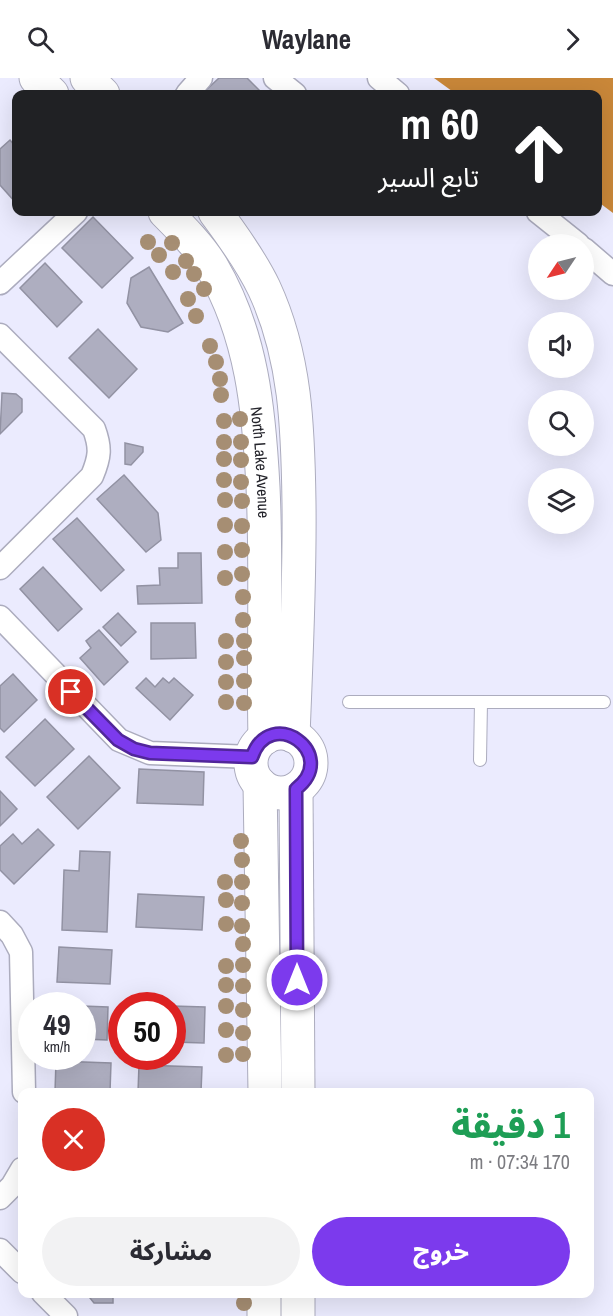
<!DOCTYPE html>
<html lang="ar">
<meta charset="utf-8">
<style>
:root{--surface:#fff;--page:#f2f2f3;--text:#2b2b33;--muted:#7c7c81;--accent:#7c3aed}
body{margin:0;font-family:"Archivo Narrow","Noto Sans Arabic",sans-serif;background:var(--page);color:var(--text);direction:rtl;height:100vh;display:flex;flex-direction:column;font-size:22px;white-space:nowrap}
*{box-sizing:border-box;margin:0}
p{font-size:20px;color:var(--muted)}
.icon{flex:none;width:33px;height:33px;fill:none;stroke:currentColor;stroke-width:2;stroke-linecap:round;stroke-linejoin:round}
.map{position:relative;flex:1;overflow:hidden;direction:ltr}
.drawer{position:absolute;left:18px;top:1010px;width:576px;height:210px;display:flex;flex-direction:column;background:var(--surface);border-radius:12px;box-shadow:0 6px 24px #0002;direction:rtl}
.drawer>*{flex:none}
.hud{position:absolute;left:12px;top:12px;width:590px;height:126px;border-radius:12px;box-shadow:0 6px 24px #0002;direction:rtl;background:#202124;color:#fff;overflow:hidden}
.needle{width:39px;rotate:235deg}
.controls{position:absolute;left:528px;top:156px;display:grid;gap:12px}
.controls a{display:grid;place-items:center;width:66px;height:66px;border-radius:50%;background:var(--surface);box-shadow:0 6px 24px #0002;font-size:30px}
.speed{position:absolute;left:18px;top:914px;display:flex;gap:12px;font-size:30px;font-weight:700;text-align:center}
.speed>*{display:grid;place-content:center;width:78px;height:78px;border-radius:50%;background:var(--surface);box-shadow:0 6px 24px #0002;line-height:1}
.speed small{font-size:15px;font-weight:400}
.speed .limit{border:9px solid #d22;background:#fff;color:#111}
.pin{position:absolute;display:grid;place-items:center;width:51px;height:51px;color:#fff;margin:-26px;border:3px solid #fff;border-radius:50%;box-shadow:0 2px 6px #0007}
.me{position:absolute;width:66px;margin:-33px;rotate:0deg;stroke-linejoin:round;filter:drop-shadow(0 0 4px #0008)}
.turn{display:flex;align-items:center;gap:21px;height:126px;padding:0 24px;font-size:27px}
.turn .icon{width:78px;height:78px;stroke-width:2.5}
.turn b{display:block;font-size:42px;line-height:51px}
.round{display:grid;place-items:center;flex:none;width:63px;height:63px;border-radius:32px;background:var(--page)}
.headline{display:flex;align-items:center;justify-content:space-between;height:102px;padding:0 24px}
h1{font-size:36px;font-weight:800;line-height:45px;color:#1e9e55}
.button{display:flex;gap:12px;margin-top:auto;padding:12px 24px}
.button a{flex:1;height:69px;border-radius:36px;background:var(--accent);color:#fff;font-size:24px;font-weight:800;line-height:69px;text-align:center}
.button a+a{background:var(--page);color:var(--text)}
header{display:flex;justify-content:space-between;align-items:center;height:78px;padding:0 24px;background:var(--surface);font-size:27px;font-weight:800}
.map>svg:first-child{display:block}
.water{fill:#c98739}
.building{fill:#aeaec0;stroke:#9292a3;stroke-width:1.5}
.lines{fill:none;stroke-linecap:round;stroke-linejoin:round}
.lane-casing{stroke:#acacbe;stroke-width:14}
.street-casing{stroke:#acacbe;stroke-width:25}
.secondary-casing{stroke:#acacbe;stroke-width:35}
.lane{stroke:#fff;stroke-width:12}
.street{stroke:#fff;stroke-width:22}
.secondary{stroke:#fff;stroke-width:33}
.tree{fill:#a68e73}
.route-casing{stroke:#51269a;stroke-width:15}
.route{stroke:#7c3aed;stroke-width:10}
.labels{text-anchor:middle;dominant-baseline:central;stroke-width:5;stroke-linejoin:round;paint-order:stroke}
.street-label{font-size:16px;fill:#25252c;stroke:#ebebfe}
</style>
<header><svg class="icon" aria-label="forward" viewBox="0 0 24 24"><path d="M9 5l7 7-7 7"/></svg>Waylane<svg class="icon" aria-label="search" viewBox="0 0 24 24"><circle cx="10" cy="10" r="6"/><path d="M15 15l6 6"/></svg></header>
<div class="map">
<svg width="613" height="1238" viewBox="0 0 613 1238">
<rect width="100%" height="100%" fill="#ebebfe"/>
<path class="water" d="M434,0H613V135L597,123V16H456Z"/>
<g class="building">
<path d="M219,0H247L263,16H202Z"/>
<path d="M10,62L16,69V125L0,107V71Z"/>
<path d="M93,139L133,180L102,210L62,170Z"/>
<path d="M45,185L82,224L57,249L20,210Z"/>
<path d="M149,189L183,245L168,254L141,249L127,225L131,200Z"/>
<path d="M98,251L137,291L109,320L69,280Z"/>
<path d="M2,315L16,316L22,321V334L0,356Z"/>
<path d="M125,365L143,369V374L131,387L125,386Z"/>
<path d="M124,397L158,435L161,462L146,474L97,421Z"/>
<path d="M77,440L124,492L101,513L53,461Z"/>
<path d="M178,475H201L202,525L138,526L137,508L160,507L159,490H178Z"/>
<path d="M43,489L82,531L58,553L20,511Z"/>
<path d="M118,535L136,554L121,568L103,549Z"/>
<path d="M151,545H195L196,580L151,581Z"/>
<path d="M99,552L128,584L104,607L80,580L91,570L86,563Z"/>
<path d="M13,596L37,622L4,654L0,650V608Z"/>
<path d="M146,600L155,609L163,600L169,605L174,600L193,617L170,642L136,610Z"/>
<path d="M45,641L74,671L35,708L6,679Z"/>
<path d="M89,678L120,710L78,751L47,719Z"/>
<path d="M139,691L204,694L203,727L137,725Z"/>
<path d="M0,713L17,731L0,748Z"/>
<path d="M38,751L54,767L14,806L0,792V768L13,756L22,766Z"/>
<path d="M80,773L110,774L107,854L62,852L64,792L79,793Z"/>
<path d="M138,816L204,819L202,852L136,849Z"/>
<path d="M59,869L112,872L110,906L57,904Z"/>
<path d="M82,928L108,929L107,962L82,961Z"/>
<path d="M172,928L205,929L204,965L172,964Z"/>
<path d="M56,983L111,985L110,1014H55Z"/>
<path d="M139,987L202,989L201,1014H138Z"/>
<path d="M86,1215H113V1225H94Z"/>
</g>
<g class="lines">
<defs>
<g id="lane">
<path d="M349,624H604"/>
<path d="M480,682L481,624"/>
</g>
<g id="street">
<path d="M275,0L295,16"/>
<path d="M379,0L398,16"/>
<path d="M187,16L201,0"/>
<path d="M538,134L578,166"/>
<path d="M584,171L613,196"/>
<path d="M0,205L76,134"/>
<path d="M0,257L94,351C101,370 100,379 92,398L0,490"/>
<path d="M0,539L119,662L150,675L252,679"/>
<path d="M0,844L12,857L21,874L24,1014"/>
<path d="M0,1120L12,1108L22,1091"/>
<path d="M0,1172L22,1194"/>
<path d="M43,1215L66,1238"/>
</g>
<g id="secondary">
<path d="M36,0L52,16"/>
<path d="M87,0L103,16"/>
<path id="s1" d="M165,134C181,150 200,169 212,189C252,257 259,332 263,409C267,493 263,577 265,660"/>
<path d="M215,134C233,158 251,183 264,210C296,279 298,351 299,425C300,503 296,580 293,658"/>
<circle cx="281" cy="685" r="30"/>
<path d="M260,706L265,1014"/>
<path d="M296,711L298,1014"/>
<path d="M298,1215V1238"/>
<path d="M264,1238V1215"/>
</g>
</defs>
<use href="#lane" class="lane-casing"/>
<use href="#street" class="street-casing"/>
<use href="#secondary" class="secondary-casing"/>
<use href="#lane" class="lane"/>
<use href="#street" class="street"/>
<use href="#secondary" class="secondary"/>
</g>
<g class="tree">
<circle cx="148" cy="164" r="8"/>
<circle cx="172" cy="165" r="8"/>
<circle cx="159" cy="177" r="8"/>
<circle cx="186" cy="183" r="8"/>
<circle cx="173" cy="194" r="8"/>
<circle cx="194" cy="196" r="8"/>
<circle cx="204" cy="211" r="8"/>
<circle cx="188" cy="221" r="8"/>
<circle cx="196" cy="238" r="8"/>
<circle cx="210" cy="268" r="8"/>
<circle cx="216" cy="284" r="8"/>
<circle cx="220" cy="301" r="8"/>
<circle cx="221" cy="317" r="8"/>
<circle cx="240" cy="341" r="8"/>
<circle cx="224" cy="343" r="8"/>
<circle cx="224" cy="364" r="8"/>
<circle cx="241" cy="364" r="8"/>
<circle cx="224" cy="381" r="8"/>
<circle cx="241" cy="382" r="8"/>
<circle cx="224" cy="402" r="8"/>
<circle cx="241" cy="404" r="8"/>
<circle cx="225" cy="422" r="8"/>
<circle cx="242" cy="423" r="8"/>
<circle cx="225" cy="447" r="8"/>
<circle cx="242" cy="448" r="8"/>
<circle cx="242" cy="472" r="8"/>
<circle cx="225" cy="474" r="8"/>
<circle cx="242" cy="496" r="8"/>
<circle cx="225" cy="500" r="8"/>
<circle cx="243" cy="519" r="8"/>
<circle cx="243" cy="542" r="8"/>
<circle cx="226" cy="563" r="8"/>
<circle cx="244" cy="563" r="8"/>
<circle cx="244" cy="580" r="8"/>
<circle cx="226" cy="584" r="8"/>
<circle cx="244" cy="603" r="8"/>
<circle cx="226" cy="604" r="8"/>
<circle cx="226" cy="624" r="8"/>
<circle cx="244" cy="625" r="8"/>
<circle cx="241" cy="763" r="8"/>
<circle cx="242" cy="782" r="8"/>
<circle cx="225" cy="804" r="8"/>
<circle cx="242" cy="804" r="8"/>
<circle cx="226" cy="822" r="8"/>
<circle cx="242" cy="825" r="8"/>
<circle cx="226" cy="846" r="8"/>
<circle cx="242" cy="848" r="8"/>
<circle cx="243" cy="866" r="8"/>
<circle cx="243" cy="887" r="8"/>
<circle cx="226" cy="888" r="8"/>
<circle cx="226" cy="907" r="8"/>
<circle cx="243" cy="908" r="8"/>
<circle cx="226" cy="928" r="8"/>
<circle cx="243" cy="932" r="8"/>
<circle cx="226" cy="952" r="8"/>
<circle cx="243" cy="955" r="8"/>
<circle cx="243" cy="976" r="8"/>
<circle cx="226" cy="977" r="8"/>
<circle cx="244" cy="1225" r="8"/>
</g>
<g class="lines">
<defs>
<path id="route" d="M71,614L118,662L134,671L150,675L252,679C270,626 341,676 296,711L297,902"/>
</defs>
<use href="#route" class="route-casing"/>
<use href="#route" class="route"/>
</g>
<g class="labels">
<g class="street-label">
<text stroke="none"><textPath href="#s1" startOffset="276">North Lake Avenue</textPath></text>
</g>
</g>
</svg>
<div class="controls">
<a><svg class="needle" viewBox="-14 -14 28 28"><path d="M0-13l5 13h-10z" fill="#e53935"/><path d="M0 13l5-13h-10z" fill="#7c7c81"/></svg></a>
<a><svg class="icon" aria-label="sound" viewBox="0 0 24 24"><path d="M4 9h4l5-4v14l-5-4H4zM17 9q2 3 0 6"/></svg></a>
<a><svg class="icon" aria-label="search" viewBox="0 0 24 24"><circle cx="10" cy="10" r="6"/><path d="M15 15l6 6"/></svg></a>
<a><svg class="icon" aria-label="layers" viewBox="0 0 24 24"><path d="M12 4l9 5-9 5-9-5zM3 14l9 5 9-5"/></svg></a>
</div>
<div class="speed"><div>49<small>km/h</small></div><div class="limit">50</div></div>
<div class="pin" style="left:71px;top:614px;background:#d93025"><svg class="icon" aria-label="arrive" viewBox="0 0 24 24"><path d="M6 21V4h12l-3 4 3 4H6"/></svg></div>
<svg class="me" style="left:297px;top:902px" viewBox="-20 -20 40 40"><circle r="17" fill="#7c3aed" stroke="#fff" stroke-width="3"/><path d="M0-11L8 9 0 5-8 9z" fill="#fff"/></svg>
<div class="hud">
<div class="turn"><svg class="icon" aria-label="ahead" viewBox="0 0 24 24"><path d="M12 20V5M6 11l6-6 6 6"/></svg><div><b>60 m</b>تابع السير</div></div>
</div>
<section class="drawer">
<div class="headline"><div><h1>1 دقيقة</h1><p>170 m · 07:34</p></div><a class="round" style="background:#d93025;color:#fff"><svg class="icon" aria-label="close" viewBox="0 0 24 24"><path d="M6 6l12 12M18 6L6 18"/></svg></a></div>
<div class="button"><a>خروج</a><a>مشاركة</a></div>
</section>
</div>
